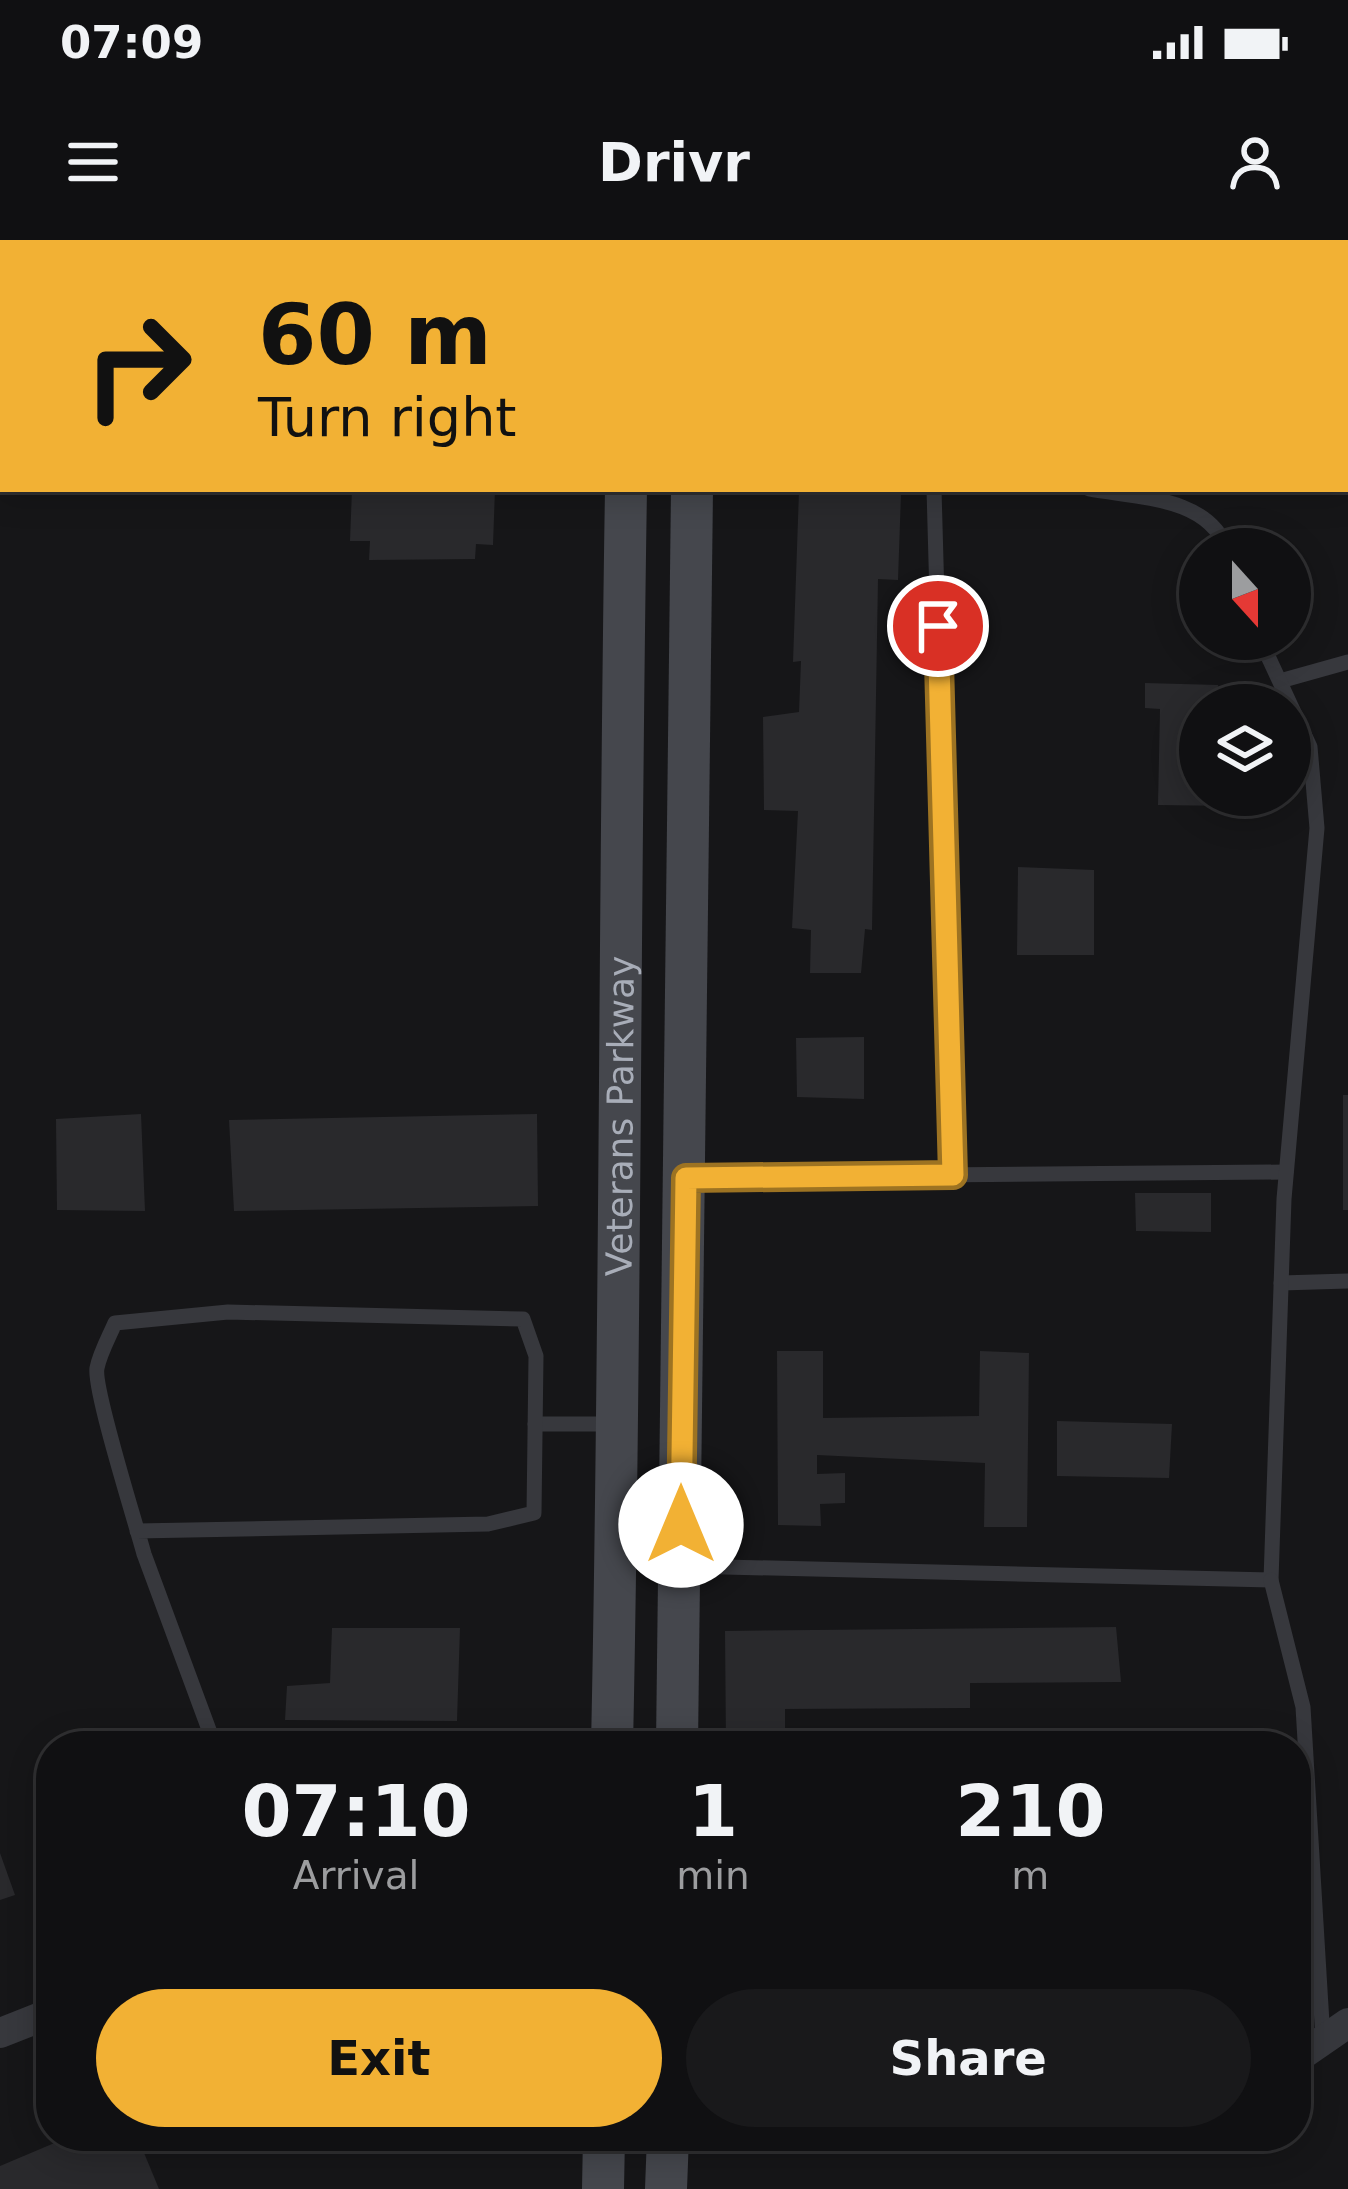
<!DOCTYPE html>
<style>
:root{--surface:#101012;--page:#19191b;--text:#f1f3f6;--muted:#9c9d9f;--line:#303032;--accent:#f2b134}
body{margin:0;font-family:"DejaVu Sans",sans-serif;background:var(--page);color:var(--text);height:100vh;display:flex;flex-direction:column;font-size:45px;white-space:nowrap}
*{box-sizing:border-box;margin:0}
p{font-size:39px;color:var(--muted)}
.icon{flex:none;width:66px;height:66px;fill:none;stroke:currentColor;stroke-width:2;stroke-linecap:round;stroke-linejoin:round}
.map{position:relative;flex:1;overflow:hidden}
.side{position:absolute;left:36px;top:1491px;width:1275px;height:420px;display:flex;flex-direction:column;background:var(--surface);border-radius:48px;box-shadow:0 6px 30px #0003,0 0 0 3px var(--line)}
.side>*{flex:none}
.top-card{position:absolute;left:0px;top:0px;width:1350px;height:252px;box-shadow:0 6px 30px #0003,0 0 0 3px var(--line);background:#f2b134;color:#111;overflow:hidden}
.needle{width:78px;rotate:159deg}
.buttons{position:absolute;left:1179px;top:288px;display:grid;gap:24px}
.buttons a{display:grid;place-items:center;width:132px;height:132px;border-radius:50%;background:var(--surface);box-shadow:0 6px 30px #0003,0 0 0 3px var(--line);font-size:60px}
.pin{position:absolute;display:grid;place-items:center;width:102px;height:102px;color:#fff;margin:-51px;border:6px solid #fff;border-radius:50%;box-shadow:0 3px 12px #0007}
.me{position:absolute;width:132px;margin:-66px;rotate:0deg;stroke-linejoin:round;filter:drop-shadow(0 0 9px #0008)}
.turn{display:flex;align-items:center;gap:42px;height:252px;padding:0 60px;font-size:54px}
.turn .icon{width:156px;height:156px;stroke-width:2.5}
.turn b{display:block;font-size:84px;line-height:102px}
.eta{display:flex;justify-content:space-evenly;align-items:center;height:204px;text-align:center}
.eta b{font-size:72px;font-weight:700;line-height:84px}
.button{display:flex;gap:24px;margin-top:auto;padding:24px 60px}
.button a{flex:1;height:138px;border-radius:72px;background:var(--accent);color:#111;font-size:48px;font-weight:700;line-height:138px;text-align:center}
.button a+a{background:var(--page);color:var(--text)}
.status{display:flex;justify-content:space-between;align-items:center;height:84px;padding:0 60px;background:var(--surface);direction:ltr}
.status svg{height:33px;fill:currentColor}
header{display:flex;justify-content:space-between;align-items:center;height:156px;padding:0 60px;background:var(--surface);font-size:54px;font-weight:700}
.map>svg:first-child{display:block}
.building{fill:#29292c}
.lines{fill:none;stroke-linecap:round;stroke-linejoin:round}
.service{stroke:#37383d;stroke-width:15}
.minor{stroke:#37383d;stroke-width:30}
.secondary{stroke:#45474d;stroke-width:42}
.route-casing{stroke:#9d7322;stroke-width:30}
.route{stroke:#f2b134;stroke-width:21}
.labels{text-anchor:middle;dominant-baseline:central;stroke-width:12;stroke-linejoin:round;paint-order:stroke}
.street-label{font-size:36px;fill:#a8adb8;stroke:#111113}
</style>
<div class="status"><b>07:09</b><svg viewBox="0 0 49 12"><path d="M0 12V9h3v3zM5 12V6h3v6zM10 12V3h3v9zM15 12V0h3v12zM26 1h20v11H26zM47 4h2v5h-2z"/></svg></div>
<header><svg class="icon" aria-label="menu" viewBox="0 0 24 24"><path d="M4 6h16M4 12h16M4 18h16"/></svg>Drivr<svg class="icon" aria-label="person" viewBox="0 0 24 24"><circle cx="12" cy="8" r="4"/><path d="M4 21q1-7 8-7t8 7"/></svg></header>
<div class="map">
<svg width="1348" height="1949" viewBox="0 0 1348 1949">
<rect width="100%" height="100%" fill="#161618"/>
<g class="building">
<path d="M352,249H495L493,305L476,304L475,319L369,320L370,301H350Z"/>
<path d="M799,251L901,254L898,340L878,339L872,690L865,689L861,733H810L811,690L792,688L798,571L764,570L763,477L799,472L801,421L793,422Z"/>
<path d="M1145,443L1218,445L1217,465H1200V555H1231L1230,566L1158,565L1160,469L1145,468Z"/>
<path d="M1018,627L1094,630V715H1017Z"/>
<path d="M864,797V859L797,857L796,798Z"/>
<rect x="1343" y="855" width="5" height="115"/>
<path d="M141,874L145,971L57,970L56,879Z"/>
<path d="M537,874L538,966L234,971L229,880Z"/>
<path d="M1135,953H1211V992L1136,991Z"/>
<path d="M777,1111H823V1178L979,1176L980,1111L1029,1113L1027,1287H984L985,1223L817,1215V1234L845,1233V1263L820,1264L821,1286L778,1285Z"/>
<path d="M1057,1181L1172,1184L1169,1238L1057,1236Z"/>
<path d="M1116,1387L1121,1442L970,1443V1468L785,1469V1506H726L725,1391Z"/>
<path d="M332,1388H460L457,1481L285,1480L287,1446L330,1443Z"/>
<path d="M0,1613L15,1655L0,1660Z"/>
<path d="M71,1896H137L159,1949H0V1926Z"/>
</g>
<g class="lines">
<g class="service">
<path d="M462,0V3"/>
<path d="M1065,3L1066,0"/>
<path d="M934,249L953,935"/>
<path d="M1089,249C1137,258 1207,256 1227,309"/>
<path d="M1280,441L1348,422"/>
<path d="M689,937L1286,932"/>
<path d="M1281,1043L1348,1041"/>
<path d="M535,1184H616"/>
<path d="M137,1291L488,1284L534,1273L536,1116L523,1079L228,1072L115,1083C109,1097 100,1113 97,1128C93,1148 136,1284 144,1314L215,1506"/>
<path d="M684,1326L1271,1340L1284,959L1317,588L1310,507L1260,399"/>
<path d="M1271,1340L1303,1467L1323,1800"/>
</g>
<g class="minor">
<path d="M0,1793L51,1773"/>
<path d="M1296,1819L1348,1783"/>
</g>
<g class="secondary">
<path d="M631,3V0"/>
<path d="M696,3L697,0"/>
<path id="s1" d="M612,1506C621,1087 619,668 626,249"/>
<path d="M677,1506L692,249"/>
<path d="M603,1949L604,1896"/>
<path d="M666,1949L668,1896"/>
</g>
</g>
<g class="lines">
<defs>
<path id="route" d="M681,1285L686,938L953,935L938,386"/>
</defs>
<use href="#route" class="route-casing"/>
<use href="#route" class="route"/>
</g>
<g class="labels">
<g class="street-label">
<text stroke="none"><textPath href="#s1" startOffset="630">Veterans Parkway</textPath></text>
</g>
</g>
</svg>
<div class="buttons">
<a><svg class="needle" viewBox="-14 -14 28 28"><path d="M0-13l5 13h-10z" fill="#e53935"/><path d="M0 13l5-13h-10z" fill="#9c9d9f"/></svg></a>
<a><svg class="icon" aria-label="layers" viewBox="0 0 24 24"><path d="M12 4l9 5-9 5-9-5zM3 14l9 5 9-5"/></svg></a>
</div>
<div class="pin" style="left:938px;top:386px;background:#d93025"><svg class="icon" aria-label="arrive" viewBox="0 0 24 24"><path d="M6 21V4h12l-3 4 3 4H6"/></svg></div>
<svg class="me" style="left:681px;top:1285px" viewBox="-20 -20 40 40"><circle r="19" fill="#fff"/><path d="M0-13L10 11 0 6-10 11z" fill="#f2b134"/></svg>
<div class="top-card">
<div class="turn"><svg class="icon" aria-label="right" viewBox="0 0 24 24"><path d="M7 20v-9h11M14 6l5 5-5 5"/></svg><div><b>60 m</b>Turn right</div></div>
</div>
<section class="side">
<div class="eta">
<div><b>07:10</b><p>Arrival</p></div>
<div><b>1</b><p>min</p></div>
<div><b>210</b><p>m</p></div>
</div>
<div class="button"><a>Exit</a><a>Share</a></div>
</section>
</div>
